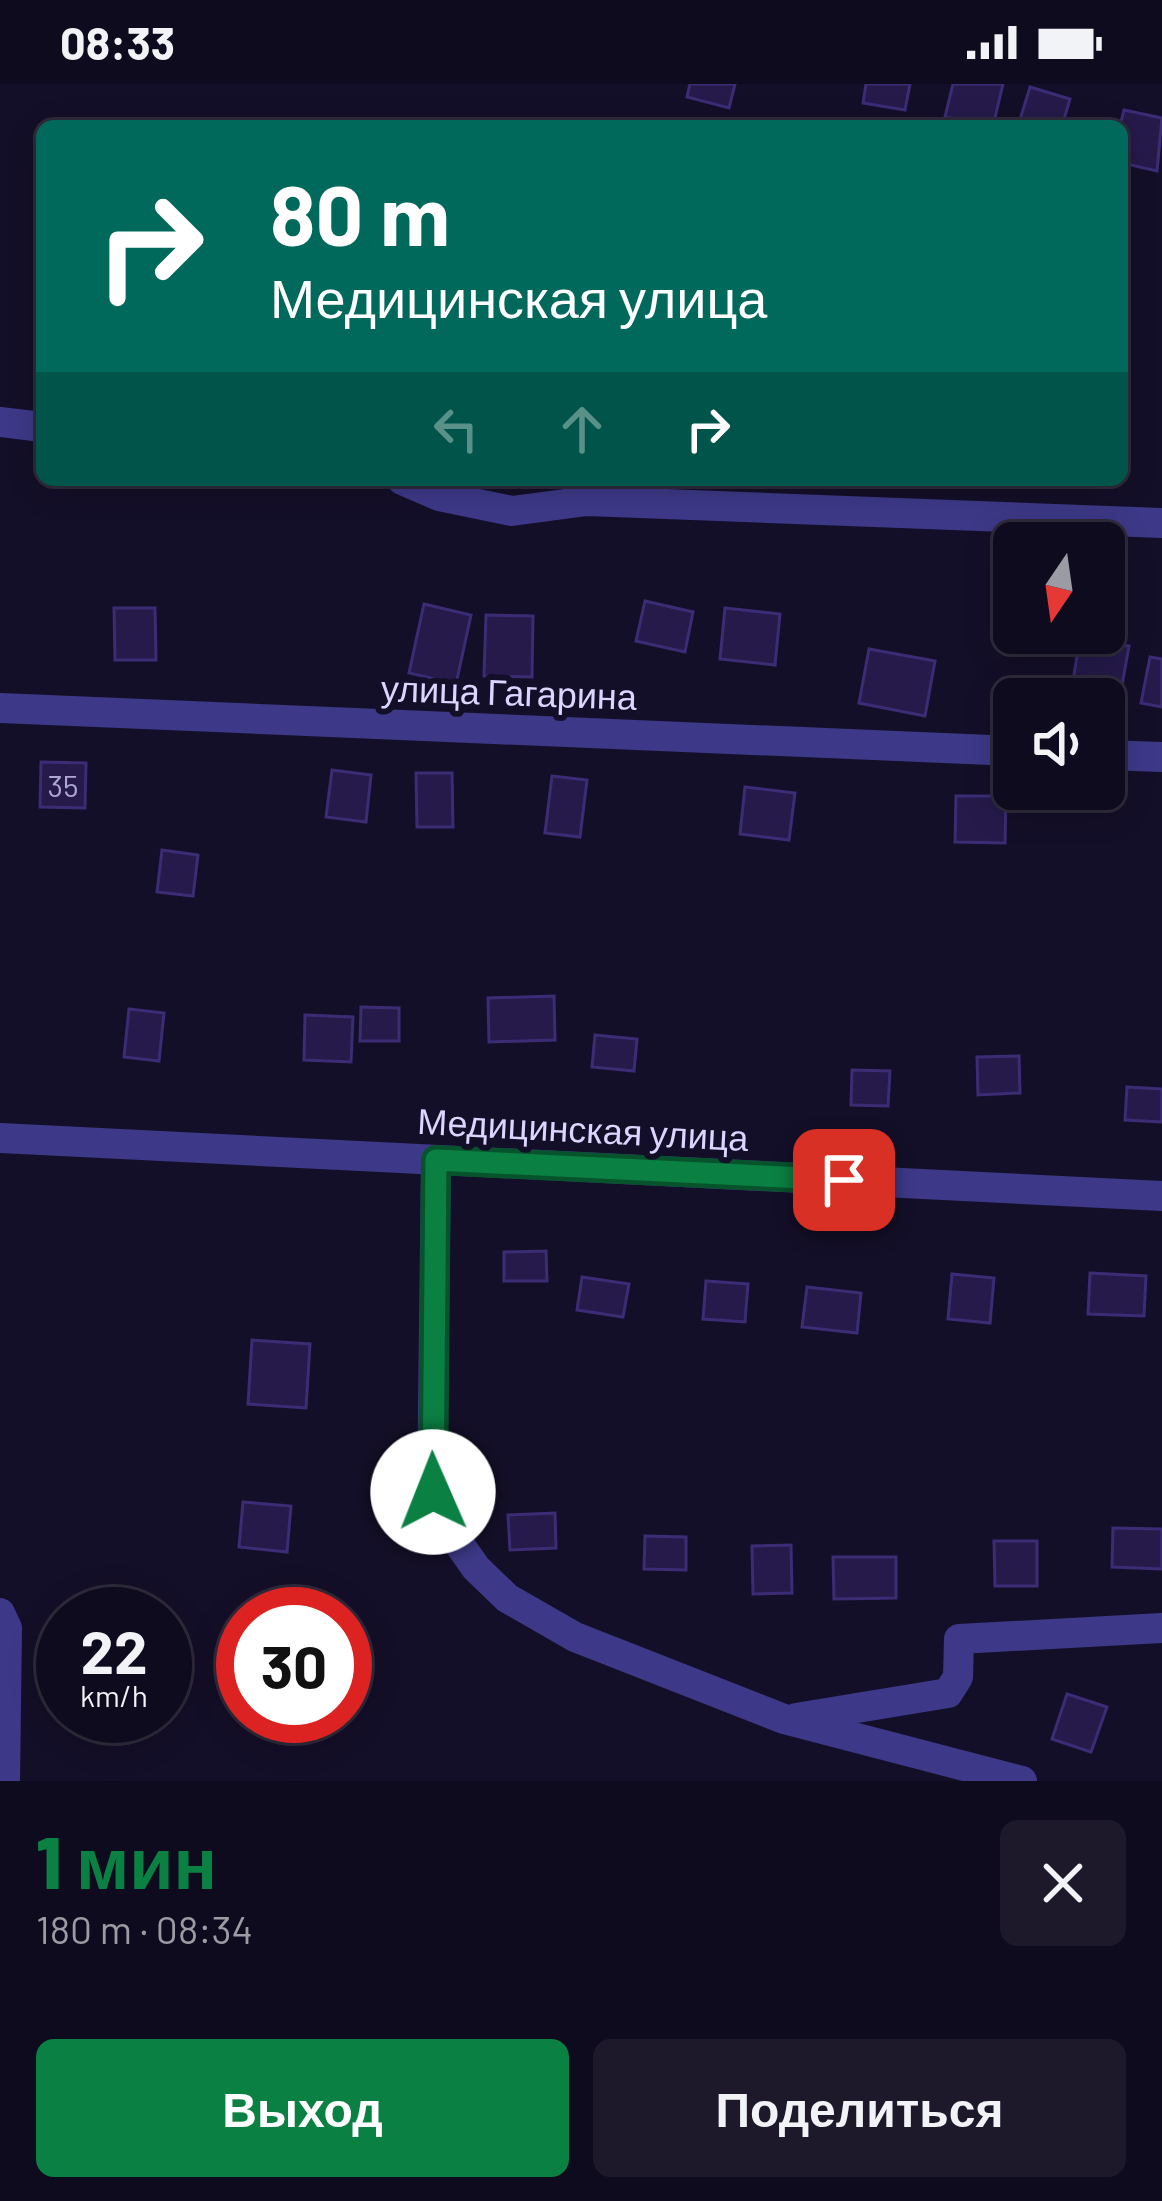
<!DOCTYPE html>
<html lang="ru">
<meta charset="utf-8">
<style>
:root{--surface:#0f0b1e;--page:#1d192b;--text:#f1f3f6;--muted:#9b9ba4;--line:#2f2b3c;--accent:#0b8043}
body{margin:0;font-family:Barlow,sans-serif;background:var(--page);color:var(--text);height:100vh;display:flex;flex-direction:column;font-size:45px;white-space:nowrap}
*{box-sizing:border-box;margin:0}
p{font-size:39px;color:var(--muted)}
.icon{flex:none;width:66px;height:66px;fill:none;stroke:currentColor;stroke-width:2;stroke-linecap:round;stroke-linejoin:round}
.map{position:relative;height:1697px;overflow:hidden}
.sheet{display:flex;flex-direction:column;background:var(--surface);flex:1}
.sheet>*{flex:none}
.hud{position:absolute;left:36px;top:36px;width:1092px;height:366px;border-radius:18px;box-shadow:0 6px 30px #0003,0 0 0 3px var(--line);background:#00695c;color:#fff;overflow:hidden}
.needle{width:78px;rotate:193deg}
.controls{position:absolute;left:993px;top:438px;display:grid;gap:24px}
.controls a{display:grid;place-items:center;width:132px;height:132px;border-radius:18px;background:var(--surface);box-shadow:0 6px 30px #0003,0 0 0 3px var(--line);font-size:60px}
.speed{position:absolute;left:36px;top:1503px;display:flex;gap:24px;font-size:60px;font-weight:700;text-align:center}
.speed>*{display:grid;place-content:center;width:156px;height:156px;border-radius:50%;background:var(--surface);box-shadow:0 6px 30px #0003,0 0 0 3px var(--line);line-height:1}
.speed small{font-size:30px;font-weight:400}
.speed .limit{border:18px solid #d22;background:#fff;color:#111}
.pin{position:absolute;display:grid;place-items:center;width:102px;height:102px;color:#fff;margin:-51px;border-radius:24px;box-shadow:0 6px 18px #0006}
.me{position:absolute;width:132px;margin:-66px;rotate:359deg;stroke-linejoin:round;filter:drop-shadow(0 0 9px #0008)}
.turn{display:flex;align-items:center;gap:42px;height:252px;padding:0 36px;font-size:54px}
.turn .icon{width:156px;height:156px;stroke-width:2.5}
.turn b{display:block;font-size:84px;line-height:102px}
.lanes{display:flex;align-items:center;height:114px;padding:0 36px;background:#0003;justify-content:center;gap:60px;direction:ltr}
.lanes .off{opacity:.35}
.round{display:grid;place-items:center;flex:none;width:126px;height:126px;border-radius:18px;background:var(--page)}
.head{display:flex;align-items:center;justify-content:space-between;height:204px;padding:0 36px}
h1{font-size:72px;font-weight:800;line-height:90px;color:var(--accent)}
.primary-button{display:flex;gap:24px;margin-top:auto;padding:24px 36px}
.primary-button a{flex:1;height:138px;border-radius:18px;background:var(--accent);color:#fff;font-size:48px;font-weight:800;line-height:138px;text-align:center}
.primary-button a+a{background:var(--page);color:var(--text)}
.status{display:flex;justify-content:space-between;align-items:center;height:84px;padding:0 60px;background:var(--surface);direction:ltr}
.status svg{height:33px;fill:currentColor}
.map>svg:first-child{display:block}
.building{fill:#251a4a;stroke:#3c2c76;stroke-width:3}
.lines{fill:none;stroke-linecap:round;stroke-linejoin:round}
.minor{stroke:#3d3988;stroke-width:30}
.route-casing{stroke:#07532c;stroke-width:30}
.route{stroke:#0b8043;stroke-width:21}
.labels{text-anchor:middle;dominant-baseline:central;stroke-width:12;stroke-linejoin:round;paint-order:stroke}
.number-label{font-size:30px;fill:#aea7d2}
.street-label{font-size:36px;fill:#dbd6ff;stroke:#140f28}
</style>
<div class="status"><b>08:33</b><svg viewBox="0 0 49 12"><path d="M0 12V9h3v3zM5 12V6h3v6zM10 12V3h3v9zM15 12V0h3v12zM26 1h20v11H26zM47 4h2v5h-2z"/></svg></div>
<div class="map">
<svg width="1162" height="1697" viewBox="0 0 1162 1697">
<rect width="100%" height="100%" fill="#140f28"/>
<g class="building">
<path d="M690,0H735L729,24L687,13Z"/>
<path d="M866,0H910L905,26L863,19Z"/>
<path d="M953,0H1003L993,42L945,33Z"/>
<path d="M1030,3L1070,15L1062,42H1018Z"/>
<path d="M1124,26L1162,34L1157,87L1122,79L1120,42Z"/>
<path d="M645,517L693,528L685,568L636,557Z"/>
<path d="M424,520L471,531L456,600L409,589Z"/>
<path d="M114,524H155L156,576H115Z"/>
<path d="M725,524L780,530L775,581L720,575Z"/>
<path d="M486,531L533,532L532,593L484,592Z"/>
<path d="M1080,554L1129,562L1118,624L1104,622V615H1070Z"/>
<path d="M869,565L935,577L925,632L859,619Z"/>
<path d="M1150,573L1162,575V623L1141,619Z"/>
<path d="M41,678L86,679L85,724L40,723Z"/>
<path d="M332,686L371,691L366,738L326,733Z"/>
<path d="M416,689H452L453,743H417Z"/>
<path d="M552,692L587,696L580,753L545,749Z"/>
<path d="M745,703L795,709L789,756L740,750Z"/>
<path d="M956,712H1006L1005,759L955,758Z"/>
<path d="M162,766L198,771L193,812L157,808Z"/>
<path d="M554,912L555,956L489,958L488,914Z"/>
<path d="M361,923L399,924V957H360Z"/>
<path d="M129,925L164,929L159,977L124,973Z"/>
<path d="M305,931L353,933L351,978L304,976Z"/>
<path d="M595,951L637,955L634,987L592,983Z"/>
<path d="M1019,972L1020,1009L978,1011L977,973Z"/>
<path d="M852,986L890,987L888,1022L851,1021Z"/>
<path d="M1127,1003L1162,1005V1038L1125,1036Z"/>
<path d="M546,1167L547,1197H504V1168Z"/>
<path d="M1090,1189L1146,1192L1144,1232L1088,1230Z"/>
<path d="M952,1190L994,1194L990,1239L948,1235Z"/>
<path d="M582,1193L629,1200L623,1233L577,1226Z"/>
<path d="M706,1197L748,1200L745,1238L703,1235Z"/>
<path d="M807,1203L861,1209L857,1249L802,1243Z"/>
<path d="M252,1256L310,1260L306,1324L248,1320Z"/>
<path d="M243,1418L291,1422L287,1468L239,1463Z"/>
<path d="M555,1429L556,1464L510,1466L508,1431Z"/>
<path d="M1113,1444L1162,1445V1485L1112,1483Z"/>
<path d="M645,1452L686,1453V1486L644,1485Z"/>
<path d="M994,1457H1037V1502H995Z"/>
<path d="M791,1461L792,1509L753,1510L752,1462Z"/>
<path d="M833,1473H896V1514L834,1515Z"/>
<path d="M1067,1610L1107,1623L1091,1668L1052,1655Z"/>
</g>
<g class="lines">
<g class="minor">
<path d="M0,338L42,343"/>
<path d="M402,396L439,412L512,427L587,417L1162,439"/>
<path d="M0,624L1014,667"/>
<path d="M1104,671L1162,673"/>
<path d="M0,1054L1162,1112"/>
<path d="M436,1076L432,1408L457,1457L476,1484L507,1514L575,1553L784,1635L1022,1697"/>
<path d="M0,1529L7,1544L5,1697"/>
<path d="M796,1634L948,1609L958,1593L959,1555L1162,1544"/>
</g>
</g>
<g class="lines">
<defs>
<path id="route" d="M433,1408L436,1076L844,1096"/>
</defs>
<use href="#route" class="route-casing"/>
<use href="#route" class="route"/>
</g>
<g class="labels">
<g class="number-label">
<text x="63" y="701">35</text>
</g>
<g class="street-label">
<text transform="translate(509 607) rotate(2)">улица Гагарина</text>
<text transform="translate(583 1044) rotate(3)">Медицинская улица</text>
</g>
</g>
</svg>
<div class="controls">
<a><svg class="needle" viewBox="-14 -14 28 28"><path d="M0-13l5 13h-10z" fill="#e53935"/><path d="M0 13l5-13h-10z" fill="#9b9ba4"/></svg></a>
<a><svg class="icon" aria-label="sound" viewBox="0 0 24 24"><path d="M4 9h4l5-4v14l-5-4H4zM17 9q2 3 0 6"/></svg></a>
</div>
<div class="speed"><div>22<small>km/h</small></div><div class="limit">30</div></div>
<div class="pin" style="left:844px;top:1096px;background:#d93025"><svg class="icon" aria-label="arrive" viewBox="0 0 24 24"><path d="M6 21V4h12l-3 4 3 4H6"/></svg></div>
<svg class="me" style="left:433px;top:1408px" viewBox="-20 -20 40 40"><circle r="19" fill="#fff"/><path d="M0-13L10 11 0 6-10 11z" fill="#0b8043"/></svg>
<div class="hud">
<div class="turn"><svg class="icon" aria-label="right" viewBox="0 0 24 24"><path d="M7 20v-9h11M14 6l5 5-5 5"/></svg><div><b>80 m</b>Медицинская улица</div></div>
<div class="lanes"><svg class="icon off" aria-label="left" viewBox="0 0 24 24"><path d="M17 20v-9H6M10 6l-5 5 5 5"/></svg><svg class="icon off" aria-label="ahead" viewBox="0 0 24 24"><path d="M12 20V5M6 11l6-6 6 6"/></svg><svg class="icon" aria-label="right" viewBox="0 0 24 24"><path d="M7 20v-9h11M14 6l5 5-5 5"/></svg></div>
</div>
</div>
<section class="sheet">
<div class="head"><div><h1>1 мин</h1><p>180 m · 08:34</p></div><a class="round"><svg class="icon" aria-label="close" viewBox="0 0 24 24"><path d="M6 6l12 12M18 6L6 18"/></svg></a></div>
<div class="primary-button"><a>Выход</a><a>Поделиться</a></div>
</section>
